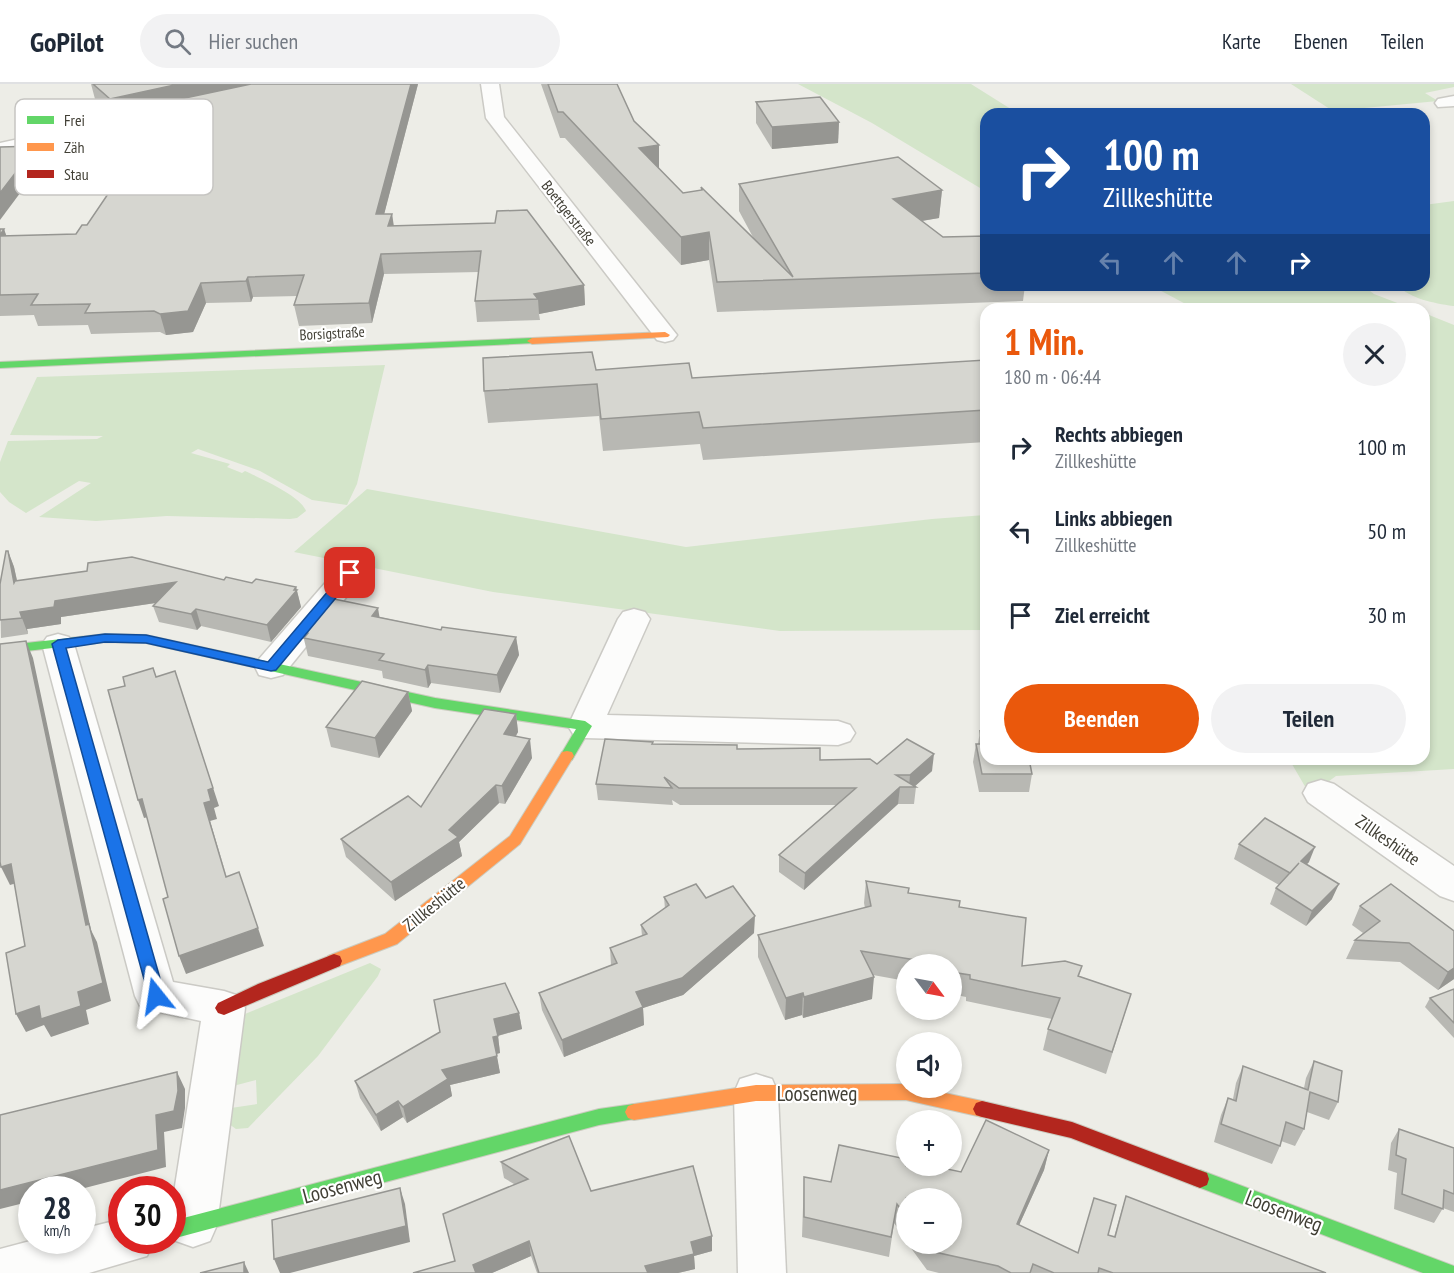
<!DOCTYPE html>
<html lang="de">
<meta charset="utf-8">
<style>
:root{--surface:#fff;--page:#f2f2f3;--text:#1f2937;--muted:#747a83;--line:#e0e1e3;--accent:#ea580c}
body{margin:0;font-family:"PT Sans Narrow",sans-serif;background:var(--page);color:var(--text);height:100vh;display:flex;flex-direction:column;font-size:22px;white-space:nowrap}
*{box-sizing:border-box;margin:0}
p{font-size:20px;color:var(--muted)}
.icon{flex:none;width:33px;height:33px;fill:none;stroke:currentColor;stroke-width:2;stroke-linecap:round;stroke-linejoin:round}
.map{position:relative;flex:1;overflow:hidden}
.side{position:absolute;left:980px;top:219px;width:450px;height:462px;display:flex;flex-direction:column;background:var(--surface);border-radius:18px;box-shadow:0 3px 9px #0003}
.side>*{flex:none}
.hud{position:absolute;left:980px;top:24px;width:450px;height:183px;border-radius:18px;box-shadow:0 3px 9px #0003;background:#1a4fa0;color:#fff;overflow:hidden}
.needle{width:39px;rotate:122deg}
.controls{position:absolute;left:896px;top:870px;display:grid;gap:12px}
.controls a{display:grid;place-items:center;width:66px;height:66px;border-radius:50%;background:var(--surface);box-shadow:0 3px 9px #0003;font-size:30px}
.speed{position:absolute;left:18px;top:1092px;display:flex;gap:12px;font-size:30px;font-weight:700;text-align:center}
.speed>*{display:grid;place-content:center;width:78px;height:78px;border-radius:50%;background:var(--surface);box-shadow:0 3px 9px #0003;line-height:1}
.speed small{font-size:15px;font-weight:400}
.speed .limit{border:9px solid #d22;background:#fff;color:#111}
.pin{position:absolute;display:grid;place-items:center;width:51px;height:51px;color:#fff;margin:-26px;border-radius:12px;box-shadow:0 3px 9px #0006}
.me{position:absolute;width:66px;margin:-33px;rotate:345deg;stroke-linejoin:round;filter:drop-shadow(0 0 4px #0008)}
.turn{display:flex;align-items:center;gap:21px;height:126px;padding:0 24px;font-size:27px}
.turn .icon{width:78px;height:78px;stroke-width:2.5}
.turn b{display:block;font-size:42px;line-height:51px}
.lanes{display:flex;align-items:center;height:57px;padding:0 24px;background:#0003;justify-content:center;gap:30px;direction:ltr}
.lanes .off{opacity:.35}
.round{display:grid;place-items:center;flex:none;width:63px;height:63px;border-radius:32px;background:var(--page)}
.summary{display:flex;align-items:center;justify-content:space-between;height:102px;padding:0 24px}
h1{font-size:36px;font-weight:700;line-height:45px;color:var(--accent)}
.cta{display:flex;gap:12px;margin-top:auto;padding:12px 24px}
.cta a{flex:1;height:69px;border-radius:36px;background:var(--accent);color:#fff;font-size:24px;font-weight:700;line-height:69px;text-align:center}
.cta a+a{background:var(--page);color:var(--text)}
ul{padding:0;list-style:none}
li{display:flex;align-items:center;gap:18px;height:84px;padding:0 24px}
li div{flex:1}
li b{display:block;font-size:22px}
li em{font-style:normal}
header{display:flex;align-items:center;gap:36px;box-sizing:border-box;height:84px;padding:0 30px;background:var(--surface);border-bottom:2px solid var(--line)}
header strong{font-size:28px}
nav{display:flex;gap:33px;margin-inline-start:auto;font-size:21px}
.search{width:420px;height:54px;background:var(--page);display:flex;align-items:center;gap:15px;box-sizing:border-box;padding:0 21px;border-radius:33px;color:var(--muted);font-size:22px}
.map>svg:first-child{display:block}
.green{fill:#d4e5ca}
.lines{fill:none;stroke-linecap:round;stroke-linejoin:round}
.street-casing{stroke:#cbcac5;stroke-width:3}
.fast-casing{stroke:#cbcbbf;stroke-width:2}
.slow-casing{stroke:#cbcbbf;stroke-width:2}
.jam-casing{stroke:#cbcbbf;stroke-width:2}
.street{fill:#fcfcfb;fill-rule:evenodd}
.fast{fill:#63d668;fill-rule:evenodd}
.slow{fill:#ff974d;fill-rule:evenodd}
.jam{fill:#b3261e;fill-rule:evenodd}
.wall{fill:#b8b8b3}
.shaded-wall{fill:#969692}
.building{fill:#d6d6d0;stroke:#969692;stroke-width:1.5}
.route{fill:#1a73e8;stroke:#114b97;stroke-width:1.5}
.labels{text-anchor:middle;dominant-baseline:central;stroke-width:4.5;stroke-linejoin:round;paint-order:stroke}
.far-street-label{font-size:15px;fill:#413f35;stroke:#fff}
.street-label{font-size:18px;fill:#413f35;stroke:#fff}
.near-street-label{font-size:21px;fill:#413f35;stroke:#fff}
.key{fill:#fff;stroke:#c6c5c2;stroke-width:1.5}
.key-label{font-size:16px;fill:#413f35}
</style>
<header>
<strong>GoPilot</strong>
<div class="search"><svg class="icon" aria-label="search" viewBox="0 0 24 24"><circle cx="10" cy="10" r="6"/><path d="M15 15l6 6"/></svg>Hier suchen</div>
<nav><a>Karte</a><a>Ebenen</a><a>Teilen</a></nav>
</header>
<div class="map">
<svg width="1454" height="1189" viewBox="0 0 1454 1189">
<rect width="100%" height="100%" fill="#edede7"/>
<g class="green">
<path d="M798,0H971L1019,30H986L985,107L872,39Z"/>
<path d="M1291,0H1454V3L1425,9L1438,17L1333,27Z"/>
<path d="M1454,117V222H1453C1433,219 1411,215 1397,201H1424V121Z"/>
<path d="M1150,201H1362L1374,210L1413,225H1195Z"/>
<path d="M1424,229L1454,241V685L1336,692L1310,711L1289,675H1424Z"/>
<path d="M385,281L357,400L347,421L312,416L260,387L198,365L191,369L230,380L227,383L242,389L245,387C260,394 301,412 306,427L297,434L290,435L167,432L96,437L39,433L91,399L79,397L26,429L9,418L0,408V378L8,357L97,355L103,352L10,351L37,293Z"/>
<path d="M367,405L686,463L932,435L985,431V546L780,547L493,508L294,468Z"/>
<path d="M370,879L381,885L378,892L318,972L248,1044L236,1045L229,1040L231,1024L257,1020L256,996L233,1002L240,932Z"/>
</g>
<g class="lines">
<defs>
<g id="street">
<path d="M481,0H499L504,33L673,246L677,251L673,256L665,258L657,256L489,38L486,34Z"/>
<path d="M1454,12V22L1438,23L1435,19L1438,15Z"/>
<path d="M171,22L177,23L180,27L177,31L0,71V59Z"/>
<path d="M350,480L361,483L365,489L361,495L283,591L271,594L259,591L255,583L259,575L339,483Z"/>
<path d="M634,525L645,528L650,535L607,631L838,637L850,641L855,649L850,657L838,661L585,654L573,650L568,642L618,535L623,528Z"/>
<path d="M58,550L69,553L74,560L173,898L224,907L239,912L245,924L217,1141L210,1157L193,1163L176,1157L172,1148V1121L201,937L141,924L135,912L42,560L47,553Z"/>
<path d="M1321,696L1334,700L1454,782V817L1440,812L1308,718L1303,709L1308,700Z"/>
<path d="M756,990L772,995L778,1009L786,1189H738L734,1009L740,995Z"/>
<path d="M122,1135V1156H154L147,1172L89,1189H0V1165L34,1156H82V1145Z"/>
</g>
<g id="fast">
<path d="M532,254L537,257L535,259L0,284V278Z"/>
<path d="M105,550L146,551L435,614L585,637L592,642L572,676H562L560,672L576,645L435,624L146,559L105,558L0,570V562Z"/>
<path d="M634,1020L640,1022L643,1028L640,1034L599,1041L172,1155V1137L599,1025Z"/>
<path d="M1200,1086L1454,1182V1189H1423L1193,1101L1191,1095L1193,1089Z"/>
</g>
<g id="slow">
<path d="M665,248L670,251L668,253L532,260L527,257L532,254Z"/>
<path d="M567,667L572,668L574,672L520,760L397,860L334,884L328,882L326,877L328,872L385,850L510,752L562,668Z"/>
<path d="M906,1000V1004H921L982,1017L988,1019L991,1025L988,1031L982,1033L906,1016L756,1017L634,1036L628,1034L625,1028L628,1022L634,1020L756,1001Z"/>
</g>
<g id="jam">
<path d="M334,870L340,872L342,877L340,882L224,931L218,929L215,924L218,919L258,900Z"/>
<path d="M982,1017L1072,1038L1207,1089L1209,1095L1207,1101L1200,1104L1071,1054L982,1033L976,1031L973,1025L976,1019Z"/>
</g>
</defs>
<use href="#street" class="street-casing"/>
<use href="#fast" class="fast-casing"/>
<use href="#slow" class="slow-casing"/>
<use href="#jam" class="jam-casing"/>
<use href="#street" class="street"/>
<use href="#fast" class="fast"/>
<use href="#slow" class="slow"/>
<use href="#jam" class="jam"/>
</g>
<g class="wall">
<path d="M91,0H418L384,130H392L393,142L495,139L584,201L585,221L539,230L540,236L477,238L475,217L479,188L384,190L372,239L299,242L294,221L298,212L253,213L251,218L206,219L193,248L166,251L160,248L91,250L88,241L38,242L34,231L0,232V145H4L6,152L76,150L87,141L118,95L58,97L52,78L128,44L125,30L115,32L95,15Z"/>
<path d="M541,0H617L634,37L659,85L683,109L754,155L739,127V100L942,106L939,134L922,137L943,153L986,152V201H1025L1023,217L717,228L709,176L681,181L565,54H560Z"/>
<path d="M756,18L839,38L838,59L772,65L756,39Z"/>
<path d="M986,276V358L703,376L700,360L603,367L599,332L488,339L484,307L596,286L692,294Z"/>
<path d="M8,467L14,483L17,496H224L296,503L301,523L271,558L201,542L197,546L159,538L153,522L156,519L61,533V540L27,545L28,550L1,554L0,500Z"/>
<path d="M380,533L441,546L516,553L519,571L500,609L431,599L428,604L383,594L382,587L308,572L302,547Z"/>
<path d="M408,608L412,627L379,674L331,663L326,643Z"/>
<path d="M516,630L518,648L516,652L532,674L505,720L499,719L459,758L462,772L395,817L346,773L341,755L421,723Z"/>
<path d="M980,647L1032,690L1029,708H979L973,678L976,660H978Z"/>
<path d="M653,660L737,665L820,676L877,680L932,687L915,702L916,703L914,720H898L804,806L779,788V771L837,721H680L672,716L673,721L598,716L596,700Z"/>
<path d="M1239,760L1309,778L1307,780L1332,815L1306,842L1270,820L1276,804L1279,801L1234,775Z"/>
<path d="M866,797L909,804L908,809L959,823L1022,882H1082L1079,892L1131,910L1106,990L1043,966L1048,945L1052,935L966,917V913L951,910V880H906V897L873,891L872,915L803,934L802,931L785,936L758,873V851L865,824L864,819Z"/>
<path d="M664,813L706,814L754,849L683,911L643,924L644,941L564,973L542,926L539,909L611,881L610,864L642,852L641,841L665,825Z"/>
<path d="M1360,822L1454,847V895L1438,906L1400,878L1346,875L1355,856L1363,849L1352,841Z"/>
<path d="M1454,905V954L1425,923L1430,914Z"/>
<path d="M519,929L522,945L498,952L500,969L496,970L500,989L450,1001L452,1012L407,1039L403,1033L381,1047L360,1014L355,997L440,948Z"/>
<path d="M1314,977L1338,1018L1329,1036L1307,1028L1304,1045L1295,1062L1281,1057L1280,1062L1272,1080L1214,1058L1221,1031L1228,1014L1233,1015L1236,999L1243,982L1304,1004L1306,994Z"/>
<path d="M1399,1045L1454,1064V1128L1443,1124L1434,1139L1394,1125L1397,1089L1388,1086L1391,1059Z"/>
<path d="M1049,1066L1044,1086L1019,1141L1077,1169L1108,1151L1114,1153L1120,1132L1126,1112L1326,1189H939L927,1186L908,1160H951L906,1114V1156L894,1139L889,1173L802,1153L804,1093L831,1098L961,1088Z"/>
<path d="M501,1078L591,1107L712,1152V1167L694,1172L695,1185L678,1189H537L531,1172L492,1189H413L455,1177L514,1100L504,1094Z"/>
</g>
<g class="shaded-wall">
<path d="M179,0H264L124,27L125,30L115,32L110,15Z"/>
<path d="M411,0H418L379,150L376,130Z"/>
<path d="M839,38L838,59L772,65V43Z"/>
<path d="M659,61V88L639,64Z"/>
<path d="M36,62L41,81L0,136V109Z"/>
<path d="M942,106L939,134L891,142L893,115Z"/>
<path d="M392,130L395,149L388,142Z"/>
<path d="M4,145L11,165L6,172L0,151Z"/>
<path d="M709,148V176L681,181V153Z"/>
<path d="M381,170L384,190L372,239L369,219Z"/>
<path d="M248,193L253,213L251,218L246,197Z"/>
<path d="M201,199L206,219L193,248L166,251L160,230Z"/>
<path d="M584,201L585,221L539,230L538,215L534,210Z"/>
<path d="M8,467L14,483L21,516L14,499Z"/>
<path d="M176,498L182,515L61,533V540L27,545L28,550L22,534L20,528L55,517Z"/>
<path d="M296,503L301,523L271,558L267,541Z"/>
<path d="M378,524L381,542L372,532Z"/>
<path d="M196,525L201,542L197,546L191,530Z"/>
<path d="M516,553L519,571L500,609L497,591Z"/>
<path d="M26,557L33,574L91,846L97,858L111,917L86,926L89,940L51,953L44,941L26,948L16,930L78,908L86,841Z"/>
<path d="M428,581L431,599L428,604L425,586Z"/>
<path d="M175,587L219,722L214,724L217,735L210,737L232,811L204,719Z"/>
<path d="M408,608L412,627L379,674L375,654Z"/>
<path d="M516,630L518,648L506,668L504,650Z"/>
<path d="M530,655L532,674L505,720L502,702Z"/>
<path d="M934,670L932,687L914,703H909L910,691Z"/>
<path d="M496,701L499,719L459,758L462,772L395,817L391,798L449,746Z"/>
<path d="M900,703L898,720L804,806L805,789Z"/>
<path d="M142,715L148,733L144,734L138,716Z"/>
<path d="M1315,763L1309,778L1295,792L1301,777Z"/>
<path d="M11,780L20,798L10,801L1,783Z"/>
<path d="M1339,800L1332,815L1306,842L1312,827Z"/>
<path d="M755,832L754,849L683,911L643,924L644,941L564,973L562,956Z"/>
<path d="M258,844L264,862L186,890L179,872Z"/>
<path d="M1454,884V895L1438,906L1448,888Z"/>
<path d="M874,893L872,915L803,934L804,913Z"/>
<path d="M803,909L802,931L785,936L786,914Z"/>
<path d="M519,929L522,945L497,952L494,935Z"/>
<path d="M498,952L500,969L496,970L493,953Z"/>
<path d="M497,972L500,989L450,1001L452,1012L407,1039L403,1023L442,986Z"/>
<path d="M177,988L185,1005V1024L182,1044L164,1048L166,1083L77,1106H32V1117L0,1125V1106L156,1031Z"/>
<path d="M398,1017L403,1033L381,1047L376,1031Z"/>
<path d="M1049,1066L1044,1086L1011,1159L1017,1140Z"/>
<path d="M400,1104L405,1120L410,1158L290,1189H280L274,1175Z"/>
<path d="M712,1152V1167L694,1172L695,1185L678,1189H645V1182L691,1158Z"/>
<path d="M529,1157L531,1172L492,1189H475L473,1181Z"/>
<path d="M244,1178L249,1189H244Z"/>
</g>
<g class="building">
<path d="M93,0H179L110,15Z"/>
<path d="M251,0H411L376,130H392L388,142L495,139L497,127L527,126L584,201L534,210L538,215L475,217L481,167L381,170L369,219L294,221L304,191L248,193L246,197L201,199L188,227L160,230L154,227L85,229L90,220L31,221L38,210L0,211V152L76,150L82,141H87L131,76L52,78L76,45L142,43L124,27Z"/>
<path d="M548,0H617L634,37L659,61L639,64L683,109L702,106L701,103L793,193L739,100L898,73L942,106L893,115L943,153L986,152V189L717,198L709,148L681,153L563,28H558Z"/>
<path d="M820,13L839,38L772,43L756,18Z"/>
<path d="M36,62L0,109V63Z"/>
<path d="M0,145H4L0,151Z"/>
<path d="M592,268L596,286L689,279L692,294L986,276V326L703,344L699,328L601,335L597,300L484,307L483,274Z"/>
<path d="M6,467H8L14,499L15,497L87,487L88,479L132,473L224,496L226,493L252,499L256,495L296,503L294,506H297L267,541L196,525L191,530L153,522L176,498L55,517L54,523L20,528L22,534L0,536V500Z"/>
<path d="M329,514L378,524L372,532L441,546L442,543L516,553L497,591L428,581L425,586L379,576L384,570L304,554L308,549L302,547Z"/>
<path d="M26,557L86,841L89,840L103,899L78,908L81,922L41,935L39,922L16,930L6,869L25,862L11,780L1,783L0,778V560Z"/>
<path d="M153,584L156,593L175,587L213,704L208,706L211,717L204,719L226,793L239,788L258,844L179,872L163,815L168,813L142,715L138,716L108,606L125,602L123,593Z"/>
<path d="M362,597L408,608L375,654L326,643Z"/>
<path d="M484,625L516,630L504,650L530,655L502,702L496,701L449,746L458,753L391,798L341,755L408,712L421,723Z"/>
<path d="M980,647L986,648V675H1029L1032,690H982L976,660H982Z"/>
<path d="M605,655L653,658L652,660L737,661V665L820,664V676L870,675L877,680L907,655L934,670L910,691H896L916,703H900L805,789L779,771L856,704H679L664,693L672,704L596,700Z"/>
<path d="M1265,734L1315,763L1301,777L1339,800L1312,827L1276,804L1299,779L1290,789L1239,760Z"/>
<path d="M866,797L909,804L908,809L960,817L959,823L1026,834L1022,882L1065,877L1082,882L1078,892L1131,910L1112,968L1048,945L1060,914L970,895V891L951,888V880H940L861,867L874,893L804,913L803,909L786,914L758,851L871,822Z"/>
<path d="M696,800L706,814L733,802L755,832L682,894L636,908L643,923L562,956L539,909L617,879L610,864L647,850L641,841L669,821L664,813Z"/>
<path d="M1391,800L1454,847V884L1448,888L1409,859L1355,856L1380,837L1360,822Z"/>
<path d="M505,899L519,929L494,935L498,952L493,953L497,972L442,986L448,995L403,1023L398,1017L376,1031L355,997L440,948L434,916Z"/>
<path d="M1454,905V939L1430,914Z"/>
<path d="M1314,977L1342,987L1338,1018L1310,1008L1304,1045L1286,1038L1280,1062L1221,1040L1228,1014L1236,1017L1243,982L1308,1006Z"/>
<path d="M177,988L178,1007L174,1027L156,1031L158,1066L0,1106V1031Z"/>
<path d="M986,1036L1049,1066L1017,1140L1078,1169L1094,1114L1116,1121L1108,1151L1115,1153L1126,1112L1326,1189H1113L1099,1184L1098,1189H1054L1033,1180L1030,1189H1011L998,1182L930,1167L925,1160H951V1114H906V1132L897,1120L891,1153L804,1133V1093L831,1098L839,1061L906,1075V1082H933L961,1088Z"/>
<path d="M1399,1045L1454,1064V1110L1444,1106L1443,1125L1402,1110L1406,1075L1396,1071Z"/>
<path d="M569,1052L591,1107L693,1082L712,1152L691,1158L694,1170L645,1182L648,1189H539L529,1157L473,1181L476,1189H413L455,1177L443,1130L528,1095L501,1078Z"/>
<path d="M400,1104L406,1142L274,1175L272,1136Z"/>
<path d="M244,1178V1189H200Z"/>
</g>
<path class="route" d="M350,485L354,486L356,489L354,492L276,586L271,587L146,559L105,558L66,564L165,912L162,917L156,919L150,917L52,560L58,556L105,550L146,551L268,578L346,486Z"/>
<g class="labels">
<g class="far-street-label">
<text transform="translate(569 129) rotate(52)">Boettgerstraße</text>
<text transform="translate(332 249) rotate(-3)">Borsigstraße</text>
</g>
<g class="street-label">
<text transform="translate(1388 756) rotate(35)">Zillkeshütte</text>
<text transform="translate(434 820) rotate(-39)">Zillkeshütte</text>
</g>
<g class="near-street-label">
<text x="817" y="1009">Loosenweg</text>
<text transform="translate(342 1102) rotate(-15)">Loosenweg</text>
<text transform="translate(1284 1127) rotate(21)">Loosenweg</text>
</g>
</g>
<rect x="15" y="15" width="198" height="96" rx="9" class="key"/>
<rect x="27" y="32" width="27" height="8" fill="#63d668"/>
<rect x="27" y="59" width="27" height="8" fill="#ff974d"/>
<rect x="27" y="86" width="27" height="8" fill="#b3261e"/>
<g class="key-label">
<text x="64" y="42">Frei</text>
<text x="64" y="69">Zäh</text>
<text x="64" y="96">Stau</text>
</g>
</svg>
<div class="controls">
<a><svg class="needle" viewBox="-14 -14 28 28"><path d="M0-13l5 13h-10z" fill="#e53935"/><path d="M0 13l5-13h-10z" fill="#747a83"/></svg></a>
<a><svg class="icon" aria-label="sound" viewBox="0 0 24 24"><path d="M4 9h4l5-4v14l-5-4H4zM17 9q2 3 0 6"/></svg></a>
<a>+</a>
<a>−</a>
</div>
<div class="speed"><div>28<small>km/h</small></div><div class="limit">30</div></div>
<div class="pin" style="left:350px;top:489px;background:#d93025"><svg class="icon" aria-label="arrive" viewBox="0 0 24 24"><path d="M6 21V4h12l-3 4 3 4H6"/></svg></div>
<svg class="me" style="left:156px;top:912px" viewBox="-20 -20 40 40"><path d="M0-17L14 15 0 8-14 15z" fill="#1a73e8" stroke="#fff" stroke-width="4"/></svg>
<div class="hud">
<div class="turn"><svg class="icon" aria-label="right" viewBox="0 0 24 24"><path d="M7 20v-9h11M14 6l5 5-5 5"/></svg><div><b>100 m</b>Zillkeshütte</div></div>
<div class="lanes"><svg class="icon off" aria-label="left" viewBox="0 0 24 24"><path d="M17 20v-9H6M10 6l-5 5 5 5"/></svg><svg class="icon off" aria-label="ahead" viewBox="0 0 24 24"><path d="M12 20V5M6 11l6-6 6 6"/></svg><svg class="icon off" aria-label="ahead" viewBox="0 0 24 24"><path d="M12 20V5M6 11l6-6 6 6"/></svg><svg class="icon" aria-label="right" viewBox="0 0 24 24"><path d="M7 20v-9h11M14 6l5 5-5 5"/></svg></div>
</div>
<section class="side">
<div class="summary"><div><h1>1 Min.</h1><p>180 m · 06:44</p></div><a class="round"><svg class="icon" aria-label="close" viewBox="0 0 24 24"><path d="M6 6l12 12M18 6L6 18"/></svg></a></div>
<ul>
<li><svg class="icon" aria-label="right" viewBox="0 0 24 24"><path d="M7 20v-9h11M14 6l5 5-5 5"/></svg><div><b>Rechts abbiegen</b><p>Zillkeshütte</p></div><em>100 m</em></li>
<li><svg class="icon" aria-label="left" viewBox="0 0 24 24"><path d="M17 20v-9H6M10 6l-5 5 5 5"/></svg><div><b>Links abbiegen</b><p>Zillkeshütte</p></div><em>50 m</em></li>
<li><svg class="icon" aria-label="arrive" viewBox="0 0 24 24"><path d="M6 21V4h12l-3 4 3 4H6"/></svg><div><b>Ziel erreicht</b></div><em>30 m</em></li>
</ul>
<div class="cta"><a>Beenden</a><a>Teilen</a></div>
</section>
</div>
